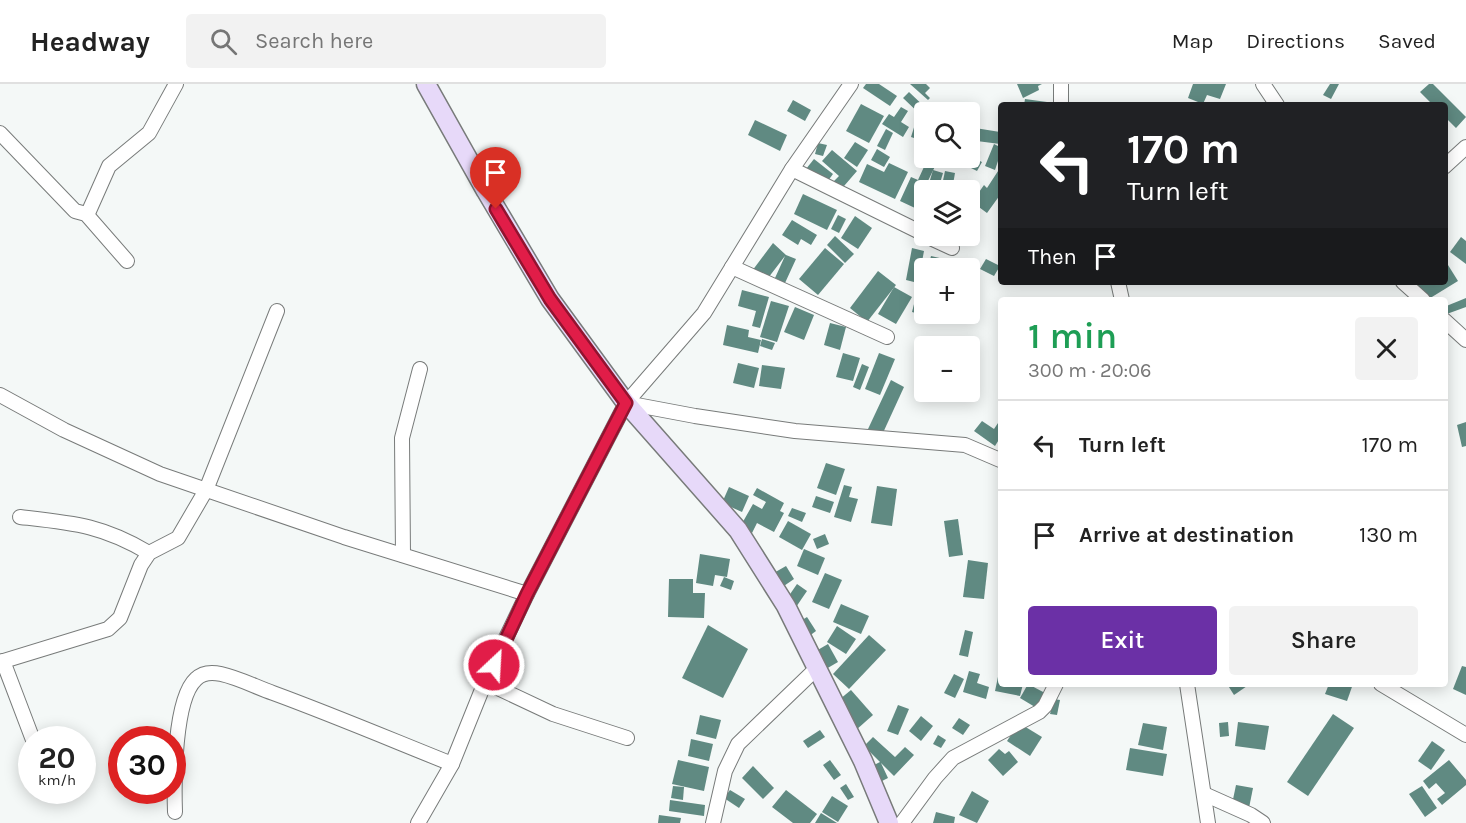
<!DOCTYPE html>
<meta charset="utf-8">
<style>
:root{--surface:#fff;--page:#f2f2f2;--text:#222;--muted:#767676;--line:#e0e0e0;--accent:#6b30a6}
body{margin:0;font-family:Karla,sans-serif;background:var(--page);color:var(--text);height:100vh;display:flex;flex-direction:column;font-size:22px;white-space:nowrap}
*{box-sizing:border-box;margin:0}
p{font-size:20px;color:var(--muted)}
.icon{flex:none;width:33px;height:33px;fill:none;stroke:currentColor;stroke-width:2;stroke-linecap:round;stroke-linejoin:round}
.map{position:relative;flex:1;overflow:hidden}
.drawer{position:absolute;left:998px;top:213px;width:450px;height:390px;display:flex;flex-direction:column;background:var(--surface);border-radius:6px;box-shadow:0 3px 15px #0003}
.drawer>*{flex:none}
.top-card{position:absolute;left:998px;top:18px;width:450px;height:183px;border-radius:6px;box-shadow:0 3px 15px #0003;background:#202124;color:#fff;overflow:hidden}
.fabs{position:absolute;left:914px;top:18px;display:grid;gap:12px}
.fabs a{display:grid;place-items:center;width:66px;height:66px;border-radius:6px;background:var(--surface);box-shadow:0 3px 15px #0003;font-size:30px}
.speed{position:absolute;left:18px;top:642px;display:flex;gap:12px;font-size:30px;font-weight:700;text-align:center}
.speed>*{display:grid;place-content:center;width:78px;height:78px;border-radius:50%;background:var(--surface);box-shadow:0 3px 15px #0003;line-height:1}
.speed small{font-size:15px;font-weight:400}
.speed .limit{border:9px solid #d22;background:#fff;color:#111}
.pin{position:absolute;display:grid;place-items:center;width:51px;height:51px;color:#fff;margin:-62px -26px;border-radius:50% 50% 50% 0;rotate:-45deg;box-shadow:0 0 6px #0007}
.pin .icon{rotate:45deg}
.me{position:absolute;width:66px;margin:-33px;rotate:25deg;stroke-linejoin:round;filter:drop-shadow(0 0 4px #0008)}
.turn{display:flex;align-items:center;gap:21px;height:126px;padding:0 30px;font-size:27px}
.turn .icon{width:78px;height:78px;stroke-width:2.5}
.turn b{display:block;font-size:42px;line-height:51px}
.then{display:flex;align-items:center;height:57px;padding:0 30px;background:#0003;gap:12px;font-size:22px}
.round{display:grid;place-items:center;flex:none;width:63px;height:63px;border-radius:6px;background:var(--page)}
.head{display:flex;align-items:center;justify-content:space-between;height:102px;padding:0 30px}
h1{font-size:36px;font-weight:600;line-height:45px;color:#1e9e55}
.primary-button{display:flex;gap:12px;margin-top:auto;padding:12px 30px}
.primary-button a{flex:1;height:69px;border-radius:6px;background:var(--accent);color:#fff;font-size:24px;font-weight:600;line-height:69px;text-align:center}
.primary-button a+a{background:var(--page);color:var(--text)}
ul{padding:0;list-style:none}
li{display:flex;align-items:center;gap:18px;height:90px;padding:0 30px;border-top:2px solid var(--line)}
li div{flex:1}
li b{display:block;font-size:22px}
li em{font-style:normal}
header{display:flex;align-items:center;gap:36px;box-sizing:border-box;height:84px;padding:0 30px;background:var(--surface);border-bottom:2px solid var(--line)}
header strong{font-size:28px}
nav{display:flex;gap:33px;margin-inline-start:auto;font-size:21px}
.search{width:420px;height:54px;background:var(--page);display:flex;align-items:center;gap:15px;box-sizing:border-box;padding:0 21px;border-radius:6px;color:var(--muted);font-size:22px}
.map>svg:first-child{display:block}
.building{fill:#608a82}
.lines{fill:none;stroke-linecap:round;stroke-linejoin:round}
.street-casing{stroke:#787b7a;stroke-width:16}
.secondary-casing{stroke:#787b7a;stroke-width:21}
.street{stroke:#fff;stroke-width:14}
.secondary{stroke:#e7d9f9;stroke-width:18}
.route-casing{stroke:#92132f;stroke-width:15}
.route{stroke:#e11d48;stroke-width:10}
</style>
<header>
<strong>Headway</strong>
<div class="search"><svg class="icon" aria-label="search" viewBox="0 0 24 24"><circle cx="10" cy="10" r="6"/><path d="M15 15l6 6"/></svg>Search here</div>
<nav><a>Map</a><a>Directions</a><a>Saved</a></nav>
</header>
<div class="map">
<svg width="1466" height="739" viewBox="0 0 1466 739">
<rect width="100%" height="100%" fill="#f4f8f7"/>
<g class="building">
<path d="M866,0H879L897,12L890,22L863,4Z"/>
<path d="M910,0H926L930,4L925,9L930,14L928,16Z"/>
<path d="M1017,0H1042L1038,2L1039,6L1023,14Z"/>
<path d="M1193,0H1226L1220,15L1207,11L1203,20L1188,14Z"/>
<path d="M1330,0H1339L1331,15L1323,11Z"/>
<path d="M1429,0H1433L1466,33L1456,44L1444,32V21H1433L1420,8Z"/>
<path d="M909,8L930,28H924V34L903,14Z"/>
<path d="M1025,15L1047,18L1046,21H1024Z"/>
<path d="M793,16L811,26L805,37L787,27Z"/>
<path d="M861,20L884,32L869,59L846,47Z"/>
<path d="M901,23L908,27L901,38L909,43L903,53L882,40L889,30L894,33Z"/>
<path d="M917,34L924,36L923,57L911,53Z"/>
<path d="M755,36L787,51L780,67L748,51Z"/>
<path d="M969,43L1000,48V60L969,56Z"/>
<path d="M886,45L893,49L885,66L877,62Z"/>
<path d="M855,58L868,66L857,83L844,74Z"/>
<path d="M818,59L827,61L823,72L815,70Z"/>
<path d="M994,60L1000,63V78L998,77L995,86L985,82Z"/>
<path d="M877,65L890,73L884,83L871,76Z"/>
<path d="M832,66L857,87L838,109L829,102L839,92L822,77Z"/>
<path d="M969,72L982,78L977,87L953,75V74H969Z"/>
<path d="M928,74H939L915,124L900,117L911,93L918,96Z"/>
<path d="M814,75L833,90L825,101L806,85Z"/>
<path d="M889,79L908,88L895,115L859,98L867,80L884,88Z"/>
<path d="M1000,84V111L987,129L972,118L984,101L987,104Z"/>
<path d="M933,86L943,89L938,106H927Z"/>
<path d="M945,87L955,89L952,106H941Z"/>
<path d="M803,110L837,126L827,146L794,130Z"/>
<path d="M838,131L846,135L839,149L831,145Z"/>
<path d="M855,132L872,144L858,165L841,154Z"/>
<path d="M792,136L817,151L811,161L801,155L798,161L782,151Z"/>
<path d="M835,152L854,170L845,179L827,161Z"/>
<path d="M1461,153L1466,157V180L1450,168Z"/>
<path d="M773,159L786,171L796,175L785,199L775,194L785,172L765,198L752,187Z"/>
<path d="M825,164L844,180L818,211L799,195Z"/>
<path d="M912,164L924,167L918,199L906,196Z"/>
<path d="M931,172L961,179L960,184H928Z"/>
<path d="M986,175L1000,182L994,192L980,185Z"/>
<path d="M1448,181L1458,197L1427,216L1415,201L1420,198H1444V183Z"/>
<path d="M878,187L896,201L867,238L850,224Z"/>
<path d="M894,203L912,213L896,240L878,230Z"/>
<path d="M742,206L769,213L760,244L752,242L756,227L738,222Z"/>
<path d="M1466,214V223L1444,231V223Z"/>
<path d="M915,216L924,218V230H954L952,239L912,228Z"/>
<path d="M771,217L789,222L777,258L760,253Z"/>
<path d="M795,223L814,231L804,256L784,248Z"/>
<path d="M830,239L846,243L840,266L824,261Z"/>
<path d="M727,241L749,246L748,253L761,256L758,269L723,261Z"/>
<path d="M762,255L775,259L772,266L760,262Z"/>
<path d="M843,269L860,274L853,297L836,293Z"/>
<path d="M879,269L895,275L880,311L865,305Z"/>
<path d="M738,279L759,284L754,304L733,299Z"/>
<path d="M862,280L869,283L860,306L853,303Z"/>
<path d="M762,281L785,284L781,305L759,302Z"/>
<path d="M891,296L904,303L882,351L868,345Z"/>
<path d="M1000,336V354L995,362L974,347L982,337L994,345Z"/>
<path d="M1466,338V362L1462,363L1457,341Z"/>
<path d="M826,379L845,385L836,411L817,404Z"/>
<path d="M844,401L852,403L849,413L858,415L851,438L834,433Z"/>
<path d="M877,402L897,405L892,442L871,439Z"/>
<path d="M729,403L749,412L742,428L722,419Z"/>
<path d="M757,404L784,419L780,427L784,429L774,448L757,439L752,449L740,443L753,420L762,425L766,418L753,411Z"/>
<path d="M816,412L834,418L830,429L812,423Z"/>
<path d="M792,424L806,429L802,438L788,432Z"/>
<path d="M958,435L963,471L949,473L944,437Z"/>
<path d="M788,437L811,450L802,466L779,453Z"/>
<path d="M825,450L829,460L817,465L813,455Z"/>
<path d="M804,465L825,474L818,491L797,482Z"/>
<path d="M700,470L730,475L727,493L715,491L713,502L696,499Z"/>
<path d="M968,476L988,479L984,515L963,513Z"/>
<path d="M786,482L794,495L781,504L772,490Z"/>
<path d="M825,489L842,496L829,525L812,518Z"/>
<path d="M724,493L734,497L731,506L720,502Z"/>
<path d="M669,495H693V509H705L704,534L668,533Z"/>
<path d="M797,500L807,507L794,526L784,519Z"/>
<path d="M841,520L869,532L861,550L833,538Z"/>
<path d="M807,533L816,547L808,553L799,538Z"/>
<path d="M708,541L748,565L723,614L682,594Z"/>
<path d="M837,542L856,555L846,570L827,558Z"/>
<path d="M965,546L973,548L968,573L959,571Z"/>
<path d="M869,551L886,566L849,605L833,590Z"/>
<path d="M828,560L838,578L826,585L816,567Z"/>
<path d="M1462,582L1466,583V611L1453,605Z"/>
<path d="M969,587L980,590L977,599L989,603L986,615L963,608Z"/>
<path d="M999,588L1000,589V600H1023L1020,612L995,607Z"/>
<path d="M954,590L964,595L955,614L944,609Z"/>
<path d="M1028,600L1045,609L1035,623L1020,614Z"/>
<path d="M1227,600H1250L1234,611Z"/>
<path d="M1329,600H1353L1347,617L1325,610Z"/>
<path d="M851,606L873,631L856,646L834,620Z"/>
<path d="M1054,615L1060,616L1057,631L1050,630Z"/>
<path d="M898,621L909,625L898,651L887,647Z"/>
<path d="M1333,630L1354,644L1308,712L1287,698Z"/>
<path d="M700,631L721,636L716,655L696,650Z"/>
<path d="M921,632L933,642L921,657L909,647Z"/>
<path d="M959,634L970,641L963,651L952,644Z"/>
<path d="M1228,638L1229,652L1220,653L1219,639Z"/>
<path d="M1238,638L1269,642L1265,666L1235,662Z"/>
<path d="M1019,639L1042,653L1030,672L1007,657Z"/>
<path d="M1143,639L1167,643L1163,666L1138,661Z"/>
<path d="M820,646L825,653L808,664L803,657Z"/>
<path d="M938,651L946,656L941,664L933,660Z"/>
<path d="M873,653L895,673L905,663L914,671L894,692L881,679L888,694L882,697L874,681L880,678L864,662Z"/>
<path d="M691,655L713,660L709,677L688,672Z"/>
<path d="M1432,657L1445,666L1431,686L1418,677Z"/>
<path d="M1130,664L1167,670L1163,692L1126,686Z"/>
<path d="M999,665L1005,670L1009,667L1018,678L1003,692L988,676Z"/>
<path d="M678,676L709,683L704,707L672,700Z"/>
<path d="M830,676L841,691L834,696L823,681Z"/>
<path d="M1449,676L1466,696V701L1442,721L1437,715L1445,709L1436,699L1429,705L1423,697Z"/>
<path d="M753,682L774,704L763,715L742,694Z"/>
<path d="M846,700L854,713L848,716L840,704Z"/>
<path d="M1236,701L1253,704L1248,729L1231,725Z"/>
<path d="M673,702L684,703L683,716L671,714Z"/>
<path d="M1422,702L1437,724L1425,733L1409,710Z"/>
<path d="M730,706L745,715L739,724L724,714Z"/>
<path d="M786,706L817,730L810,739H793L772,723Z"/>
<path d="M972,707L989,717L977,739L959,731Z"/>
<path d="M832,712L848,722L838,738L822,728Z"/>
<path d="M670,716L705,721L704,732L669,727Z"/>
<path d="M936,728L955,733L954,739H933Z"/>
<path d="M821,729L837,739H815Z"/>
<path d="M659,731L681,734L680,739H658Z"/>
</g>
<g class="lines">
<defs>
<g id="street">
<path d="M1061,0V21"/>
<path d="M1263,0L1277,21"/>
<path d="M0,49L75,127L86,130L127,177"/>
<path d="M1444,83L1466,63"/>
<path d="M792,85L924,150"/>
<path d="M86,130L89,127L109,82L149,49L176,0"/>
<path d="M926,152L952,164"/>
<path d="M732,183L887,253"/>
<path d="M1118,198L1122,216"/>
<path d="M1403,198L1423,216"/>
<path d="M1444,236L1466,256"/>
<path d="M0,311L64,346L160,390L344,453L527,510"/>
<path d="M626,319L695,332L795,347L965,361L1000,376"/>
<path d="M20,433C73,439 102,441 149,469"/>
<path d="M403,471L402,354L420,285"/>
<path d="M3,577L33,656"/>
<path d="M0,578L108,545L120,534L141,481L149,469L178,454L206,406L277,227"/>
<path d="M485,598L553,630L627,654"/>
<path d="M1187,600L1208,739"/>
<path d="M1381,600L1466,651"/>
<path d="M1204,710L1251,731L1263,739"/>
<path d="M175,728C174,698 174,615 196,595C203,588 212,588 221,590C239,594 256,603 273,609C333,631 392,656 452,680"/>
<path d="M418,739L452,680L485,598L527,510L626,319L704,229L792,85L851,0"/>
<path d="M713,739L725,687L738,660L818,583"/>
<path d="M902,739L935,694L953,674L1039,628L1045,622L1056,600"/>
</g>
<path id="secondary" d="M426,0L486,107L550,215L626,319L738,446L786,522L863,677L889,739"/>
</defs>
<use href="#street" class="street-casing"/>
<use href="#secondary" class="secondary-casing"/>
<use href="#street" class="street"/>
<use href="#secondary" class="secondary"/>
</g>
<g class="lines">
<defs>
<path id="route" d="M494,581L527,510L626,319L550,215L496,125"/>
</defs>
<use href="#route" class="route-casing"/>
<use href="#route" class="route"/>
</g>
</svg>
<div class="fabs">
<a><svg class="icon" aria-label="search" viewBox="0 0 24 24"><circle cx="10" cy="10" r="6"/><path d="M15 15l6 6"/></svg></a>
<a><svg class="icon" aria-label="layers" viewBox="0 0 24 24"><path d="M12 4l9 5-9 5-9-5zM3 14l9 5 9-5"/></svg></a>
<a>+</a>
<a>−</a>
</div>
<div class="speed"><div>20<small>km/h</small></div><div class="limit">30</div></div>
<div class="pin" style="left:496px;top:125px;background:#d93025"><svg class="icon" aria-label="arrive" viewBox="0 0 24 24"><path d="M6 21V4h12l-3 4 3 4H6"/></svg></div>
<svg class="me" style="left:494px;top:581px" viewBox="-20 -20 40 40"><circle r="17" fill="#e11d48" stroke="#fff" stroke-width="3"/><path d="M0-11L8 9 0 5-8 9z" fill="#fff"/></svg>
<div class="top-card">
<div class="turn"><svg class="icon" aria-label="left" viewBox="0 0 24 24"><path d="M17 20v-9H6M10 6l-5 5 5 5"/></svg><div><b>170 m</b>Turn left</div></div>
<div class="then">Then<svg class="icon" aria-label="arrive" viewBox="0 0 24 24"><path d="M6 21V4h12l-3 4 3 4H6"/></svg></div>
</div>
<section class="drawer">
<div class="head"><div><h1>1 min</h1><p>300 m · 20:06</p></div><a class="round"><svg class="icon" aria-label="close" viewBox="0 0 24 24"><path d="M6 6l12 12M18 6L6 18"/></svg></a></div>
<ul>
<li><svg class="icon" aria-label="left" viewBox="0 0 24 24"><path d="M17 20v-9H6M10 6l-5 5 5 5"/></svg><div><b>Turn left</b></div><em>170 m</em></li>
<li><svg class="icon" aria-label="arrive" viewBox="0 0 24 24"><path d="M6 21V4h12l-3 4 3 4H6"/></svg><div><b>Arrive at destination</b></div><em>130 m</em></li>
</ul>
<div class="primary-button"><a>Exit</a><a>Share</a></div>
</section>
</div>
